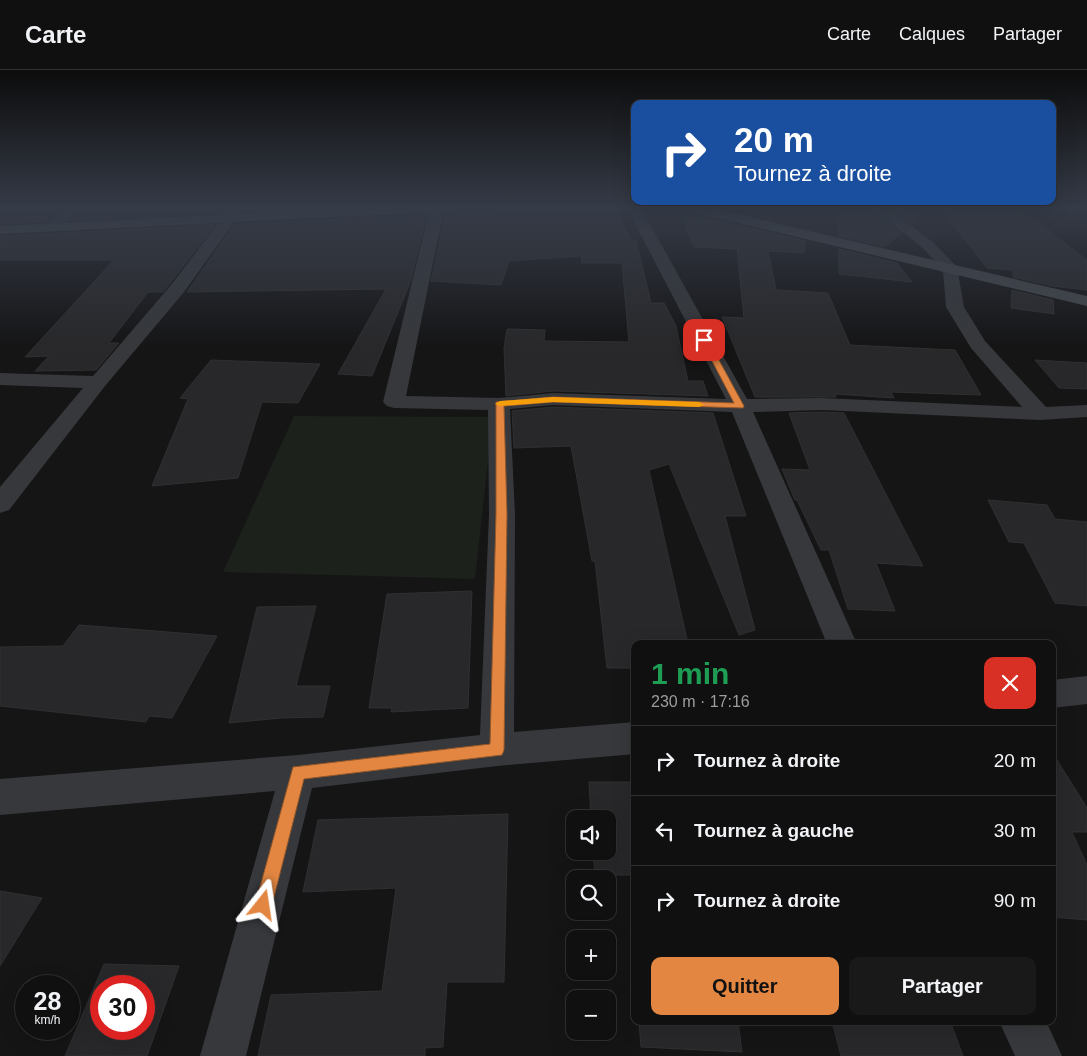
<!DOCTYPE html>
<html lang="fr">
<meta charset="utf-8">
<style>
:root{--surface:#101010;--page:#191919;--text:#f1f3f6;--muted:#9c9d9f;--line:#303030;--accent:#e28641}
body{margin:0;font-family:Helvetica,sans-serif;background:var(--page);color:var(--text);height:100vh;display:flex;flex-direction:column;font-size:19px;white-space:nowrap}
*{box-sizing:border-box;margin:0}
p{font-size:16px;color:var(--muted)}
.icon{flex:none;width:28px;height:28px;fill:none;stroke:currentColor;stroke-width:2;stroke-linecap:round;stroke-linejoin:round}
.map{position:relative;flex:1;overflow:hidden}
.details{position:absolute;left:631px;top:570px;width:425px;height:385px;display:flex;flex-direction:column;background:var(--surface);border-radius:10px;box-shadow:0 5px 20px #0002,0 0 0 1px var(--line)}
.details>*{flex:none}
.banner{position:absolute;left:631px;top:30px;width:425px;height:105px;border-radius:10px;box-shadow:0 5px 20px #0002,0 0 0 1px var(--line);background:#1a4fa0;color:#fff;overflow:hidden}
.buttons{position:absolute;left:566px;top:740px;display:grid;gap:10px}
.buttons a{display:grid;place-items:center;width:50px;height:50px;border-radius:10px;background:var(--surface);box-shadow:0 5px 20px #0002,0 0 0 1px var(--line);font-size:25px}
.speed{position:absolute;left:15px;top:905px;display:flex;gap:10px;font-size:25px;font-weight:700;text-align:center}
.speed>*{display:grid;place-content:center;width:65px;height:65px;border-radius:50%;background:var(--surface);box-shadow:0 5px 20px #0002,0 0 0 1px var(--line);line-height:1}
.speed small{font-size:12px;font-weight:400}
.speed .limit{border:8px solid #d22;background:#fff;color:#111}
.pin{position:absolute;display:grid;place-items:center;width:42px;height:42px;color:#fff;margin:-21px;border-radius:10px;box-shadow:0 2px 8px #0006}
.me{position:absolute;width:55px;margin:-28px;rotate:15deg;stroke-linejoin:round;filter:drop-shadow(0 0 4px #0008)}
.turn{display:flex;align-items:center;gap:18px;height:105px;padding:0 20px;font-size:22px}
.turn .icon{width:65px;height:65px;stroke-width:2.5}
.turn b{display:block;font-size:35px;line-height:42px}
.round{display:grid;place-items:center;flex:none;width:52px;height:52px;border-radius:10px;background:var(--page)}
.summary{display:flex;align-items:center;justify-content:space-between;height:85px;padding:0 20px}
h1{font-size:30px;font-weight:600;line-height:38px;color:#1e9e55}
.action{display:flex;gap:10px;margin-top:auto;padding:10px 20px}
.action a{flex:1;height:58px;border-radius:10px;background:var(--accent);color:#111;font-size:20px;font-weight:600;line-height:58px;text-align:center}
.action a+a{background:var(--page);color:var(--text)}
ul{padding:0;list-style:none}
li{display:flex;align-items:center;gap:15px;height:70px;padding:0 20px;border-top:1px solid var(--line)}
li div{flex:1}
li b{display:block;font-size:19px}
li em{font-style:normal}
header{display:flex;align-items:center;gap:30px;box-sizing:border-box;height:70px;padding:0 25px;background:var(--surface);border-bottom:1px solid var(--line)}
header strong{font-size:24px}
nav{display:flex;gap:28px;margin-inline-start:auto;font-size:18px}
.map>svg:first-child{display:block}
.green{fill:#1c211b}
.building{fill:#28282a;stroke:#2f3032;fill-rule:evenodd}
.lines{fill:none;stroke-linecap:round;stroke-linejoin:round}
.minor{fill:#36383b;fill-rule:evenodd}
.secondary{fill:#44474b;fill-rule:evenodd}
.route{fill:#e28641;stroke:#93572a}
.slow{fill:#f59e0b}
</style>
<header>
<strong>Carte</strong>
<nav><a>Carte</a><a>Calques</a><a>Partager</a></nav>
</header>
<div class="map">
<svg width="1087" height="986" viewBox="0 0 1087 986">
<rect width="100%" height="100%" fill="#151516"/>
<path class="green" d="M294,346L493,347L475,509L223,502Z"/>
<g class="building">
<path d="M0,138H63L47,152L0,154Z"/>
<path d="M83,138H228L224,143L70,151Z"/>
<path d="M246,138H310L244,142Z"/>
<path d="M614,138L631,170H636L651,233H664L676,256L688,311H703L708,326L553,321L506,326L504,278L507,259L545,260L544,271L629,272L622,193H582L581,186L509,191L501,215L431,211L445,145H453V143Z"/>
<path d="M838,138H870L901,163L885,177L838,166Z"/>
<path d="M940,138H1019L1087,190V220L1052,216L1013,207V200L987,198Z"/>
<path d="M931,139L912,154L894,140Z"/>
<path d="M426,145L411,210L372,306L338,304L386,219L187,222L235,154Z"/>
<path d="M681,147L727,152L805,171L804,183L768,181L776,220L828,223L850,275L955,280L981,325L891,322L894,328L835,324L836,327H755L722,247L744,248L737,179L694,177Z"/>
<path d="M215,155L163,222H148L109,273H119L96,300L35,301L49,286L25,287L114,190H0V166Z"/>
<path d="M839,179L897,193L912,212L839,204Z"/>
<path d="M1012,220L1053,230L1054,244L1011,238Z"/>
<path d="M211,290L320,294L298,333L262,332L238,408L152,416L188,329L180,328Z"/>
<path d="M1035,290L1087,293V319L1059,318Z"/>
<path d="M553,337L713,343L746,446H725L755,560L739,565L669,394L649,400L688,574H635V598H607L595,491H592L571,376L514,378L512,341Z"/>
<path d="M822,342L844,343L923,496L876,493L895,541L848,539L829,480H821L797,430H795L782,399L810,400L789,343Z"/>
<path d="M988,430L1047,435L1055,449L1087,452V536L1055,533L1024,473L1009,472Z"/>
<path d="M472,521L468,638L391,642L392,638H369L387,524Z"/>
<path d="M316,536L296,616H330L323,647L281,648L229,653L257,537Z"/>
<path d="M79,555L143,560L217,566L172,648L149,646L146,652L0,636V577L63,576Z"/>
<path d="M1052,682L1087,738V762H1072L1087,795V850L1052,847Z"/>
<path d="M589,712H635V805H595L593,781H608V749H591Z"/>
<path d="M508,744L504,912H447L443,977L425,978V986H258L271,925L382,921L396,818L303,822L318,750Z"/>
<path d="M0,821L42,828L0,896Z"/>
<path d="M104,894L179,896L147,986H65ZM101,916H144V959H101Z"/>
<path d="M639,951H738L742,982L641,977Z"/>
<path d="M832,951H950L963,986H841Z"/>
</g>
<g class="lines">
<g class="minor">
<path d="M66,138H81L56,161H46L44,158L46,155Z"/>
<path d="M230,138H244L184,222L105,316L9,440L0,443V417L83,318L0,315V303L93,306L172,214Z"/>
<path d="M430,138H444L406,326L499,328L553,323L726,329L627,138H641L747,329L822,328L1022,337L971,278L946,237L943,201L924,179L872,138H888L934,173L957,197L964,237L985,271L1046,337L1087,335V347L1040,350L822,340L753,342L857,574H827L732,342L553,335L510,339L515,444L514,662L635,652V684L497,696L312,718L246,986H200L275,721L0,745V709L298,685L480,665L489,444L488,340L394,338L387,336L383,332Z"/>
<path d="M1087,606V634L1052,638V610Z"/>
<path d="M999,951H1046L1062,986H1015Z"/>
</g>
<g class="secondary">
<path d="M352,138H441L434,142L0,164V156Z"/>
<path d="M686,138H711L1087,226V236L693,142Z"/>
</g>
</g>
<linearGradient id="sky" x2="0" y2="1"><stop stop-color="#0c0c0c"/><stop offset="0.5" stop-color="#353b47"/><stop offset="1" stop-color="#353b47" stop-opacity="0"/></linearGradient>
<rect width="1087" height="276" fill="url(#sky)"/>
<path class="route" d="M704,268L708,270L744,336L743,338L553,332L504,336L507,444L504,680L502,685L304,709L272,835L269,841L263,843L257,841L255,835L293,697L490,674L496,444V332L553,327L734,333L701,270Z"/>
<path class="slow" d="M553,327L699,332L704,335L699,337L553,332L500,336L495,334L500,331Z"/>
</svg>
<div class="buttons">
<a><svg class="icon" aria-label="sound" viewBox="0 0 24 24"><path d="M4 9h4l5-4v14l-5-4H4zM17 9q2 3 0 6"/></svg></a>
<a><svg class="icon" aria-label="search" viewBox="0 0 24 24"><circle cx="10" cy="10" r="6"/><path d="M15 15l6 6"/></svg></a>
<a>+</a>
<a>−</a>
</div>
<div class="speed"><div>28<small>km/h</small></div><div class="limit">30</div></div>
<div class="pin" style="left:704px;top:270px;background:#d93025"><svg class="icon" aria-label="arrive" viewBox="0 0 24 24"><path d="M6 21V4h12l-3 4 3 4H6"/></svg></div>
<svg class="me" style="left:263px;top:835px" viewBox="-20 -20 40 40"><path d="M0-17L14 15 0 8-14 15z" fill="#e28641" stroke="#fff" stroke-width="4"/></svg>
<div class="banner">
<div class="turn"><svg class="icon" aria-label="right" viewBox="0 0 24 24"><path d="M7 20v-9h11M14 6l5 5-5 5"/></svg><div><b>20 m</b>Tournez à droite</div></div>
</div>
<section class="details">
<div class="summary"><div><h1>1 min</h1><p>230 m · 17:16</p></div><a class="round" style="background:#d93025;color:#fff"><svg class="icon" aria-label="close" viewBox="0 0 24 24"><path d="M6 6l12 12M18 6L6 18"/></svg></a></div>
<ul>
<li><svg class="icon" aria-label="right" viewBox="0 0 24 24"><path d="M7 20v-9h11M14 6l5 5-5 5"/></svg><div><b>Tournez à droite</b></div><em>20 m</em></li>
<li><svg class="icon" aria-label="left" viewBox="0 0 24 24"><path d="M17 20v-9H6M10 6l-5 5 5 5"/></svg><div><b>Tournez à gauche</b></div><em>30 m</em></li>
<li><svg class="icon" aria-label="right" viewBox="0 0 24 24"><path d="M7 20v-9h11M14 6l5 5-5 5"/></svg><div><b>Tournez à droite</b></div><em>90 m</em></li>
</ul>
<div class="action"><a>Quitter</a><a>Partager</a></div>
</section>
</div>
